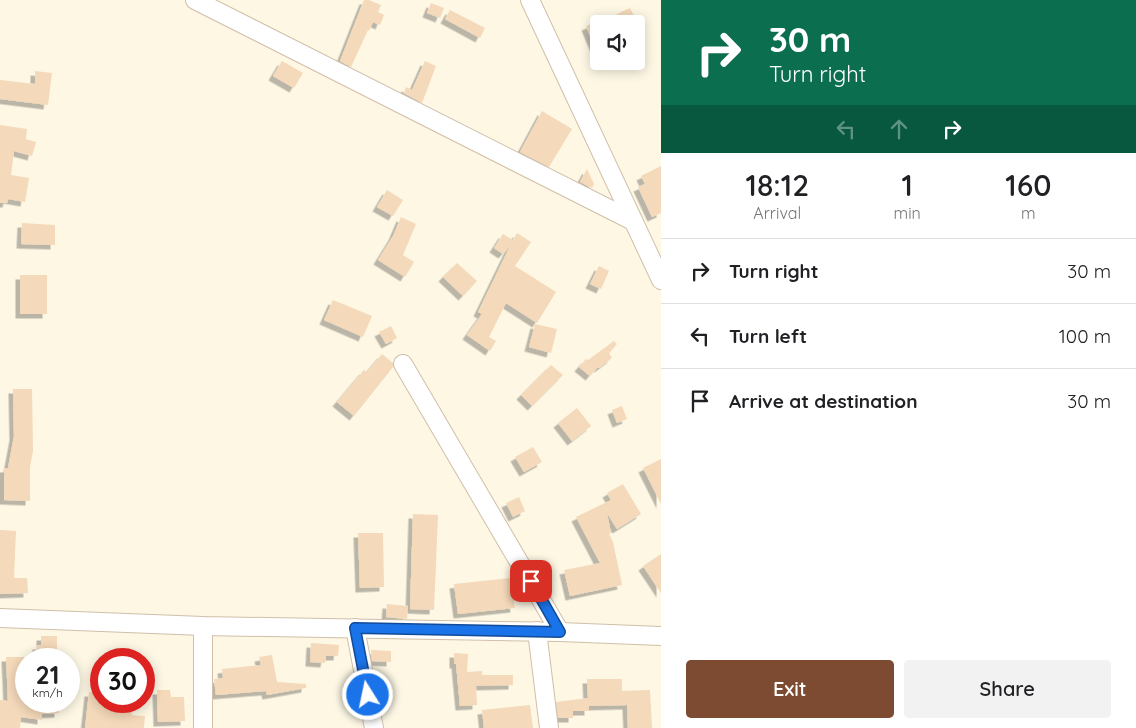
<!DOCTYPE html>
<style>
:root{--surface:#fff;--page:#f2f2f2;--text:#202124;--muted:#757577;--line:#e0e0e0;--accent:#7d4b32}
body{margin:0;font-family:Quicksand,sans-serif;background:var(--page);color:var(--text);height:100vh;display:flex;flex-direction:column;font-size:19px;white-space:nowrap}
*{box-sizing:border-box;margin:0}
p{font-size:16px;color:var(--muted)}
.icon{flex:none;width:28px;height:28px;fill:none;stroke:currentColor;stroke-width:2;stroke-linecap:round;stroke-linejoin:round}
.map{position:relative;flex:1;overflow:hidden}
.details{display:flex;flex-direction:column;background:var(--surface);width:475px}
.details>*{flex:none}
.top-card{background:#0b6e4f;color:#fff;overflow:hidden}
.tools{position:absolute;left:590px;top:15px;display:grid;gap:10px}
.tools a{display:grid;place-items:center;width:55px;height:55px;border-radius:5px;background:var(--surface);box-shadow:0 2px 12px #0003;font-size:25px}
.speed{position:absolute;left:15px;top:648px;display:flex;gap:10px;font-size:25px;font-weight:700;text-align:center}
.speed>*{display:grid;place-content:center;width:65px;height:65px;border-radius:50%;background:var(--surface);box-shadow:0 2px 12px #0003;line-height:1}
.speed small{font-size:12px;font-weight:400}
.speed .limit{border:8px solid #d22;background:#fff;color:#111}
.pin{position:absolute;display:grid;place-items:center;width:42px;height:42px;color:#fff;margin:-21px;border-radius:10px;box-shadow:0 2px 8px #0006}
.me{position:absolute;width:55px;margin:-28px;rotate:350deg;stroke-linejoin:round;filter:drop-shadow(0 0 4px #0008)}
.turn{display:flex;align-items:center;gap:18px;height:105px;padding:0 25px;font-size:22px}
.turn .icon{width:65px;height:65px;stroke-width:2.5}
.turn b{display:block;font-size:35px;line-height:42px}
.lanes{display:flex;align-items:center;height:48px;padding:0 25px;background:#0003;justify-content:center;gap:25px;direction:ltr}
.lanes .off{opacity:.35}
.eta{display:flex;justify-content:space-evenly;align-items:center;height:85px;text-align:center}
.eta b{font-size:30px;font-weight:600;line-height:35px}
.button{display:flex;gap:10px;margin-top:auto;padding:10px 25px}
.button a{flex:1;height:58px;border-radius:5px;background:var(--accent);color:#fff;font-size:20px;font-weight:600;line-height:58px;text-align:center}
.button a+a{background:var(--page);color:var(--text)}
ul{padding:0;list-style:none}
li{display:flex;align-items:center;gap:15px;height:65px;padding:0 25px;border-top:1px solid var(--line)}
li div{flex:1}
li b{display:block;font-size:19px}
li em{font-style:normal}
main{display:flex;flex:1;min-height:0}
.map>svg:first-child{display:block}
.building{fill:#f4d9ba;filter:url(#shadow)}
.lines{fill:none;stroke-linecap:round;stroke-linejoin:round}
.minor-casing{stroke:#d0bfaa;stroke-width:20}
.minor{stroke:#fff;stroke-width:18}
.route-casing{stroke:#114b97;stroke-width:12}
.route{stroke:#1a73e8;stroke-width:9}
</style>
<main>
<div class="map">
<svg width="661" height="728" viewBox="0 0 661 728">
<defs>
<filter id="shadow"><feDropShadow dx="-4.5" dy="4.5" stdDeviation="0" flood-color="#0004"/></filter>
</defs>
<rect width="100%" height="100%" fill="#fdf7e4"/>
<g class="building">
<path d="M364,0H369L381,5L378,12L384,15L380,25L373,22L369,31L368,30L351,67L340,61Z"/>
<path d="M431,3L444,8L440,18L427,13Z"/>
<path d="M630,8L638,24H600L621,12Z"/>
<path d="M450,10L485,28L480,38L445,19Z"/>
<path d="M599,21V55H598L586,26Z"/>
<path d="M282,61L303,73L294,88L273,76Z"/>
<path d="M425,61L436,66L422,103L404,93L406,87L412,90Z"/>
<path d="M35,71L52,73L48,105L0,99V80L35,84Z"/>
<path d="M542,111L572,129L549,167L520,152Z"/>
<path d="M0,125L27,129L26,139L36,142L32,156L14,151L11,175L29,178L25,202L8,199L7,203H0Z"/>
<path d="M661,166V213L652,217L638,187L645,184L641,176Z"/>
<path d="M587,169L594,184L592,188L580,182Z"/>
<path d="M387,190L403,200L393,216L377,207Z"/>
<path d="M401,217L416,224L403,255L414,262L405,277L378,260L393,236Z"/>
<path d="M22,223L55,225V245L21,244Z"/>
<path d="M517,233L531,242L515,266L556,292L537,323L506,303L489,337L496,341L490,351L467,335L482,314L478,312L510,246L503,254L494,248L503,234L513,240Z"/>
<path d="M457,263L477,281L463,296L443,277Z"/>
<path d="M599,266L609,271L601,289L590,284Z"/>
<rect x="20" y="275" width="27" height="39"/>
<path d="M333,300L372,316L363,337L324,320Z"/>
<path d="M535,324L557,329L551,353L529,347Z"/>
<path d="M391,326L397,338L386,344L379,332Z"/>
<path d="M614,341L617,344L609,353L612,358L599,368L598,367L590,376L579,367L586,359L588,360Z"/>
<path d="M382,354L393,363V367L354,416L337,402L364,370L367,372Z"/>
<path d="M551,365L563,375L532,406L521,395Z"/>
<path d="M13,389H32L33,451L30,467V501L4,500V468H8L14,436Z"/>
<path d="M622,406L627,419L617,423L612,410Z"/>
<path d="M577,408L591,426L572,441L558,423Z"/>
<path d="M533,447L542,462L524,472L515,457Z"/>
<path d="M661,459V504L643,468Z"/>
<path d="M623,484L641,514L617,529L607,513L611,533L609,534L613,542L622,585L570,596L564,570L600,563L576,517L611,500L607,493Z"/>
<path d="M519,497L525,511L513,517L506,503Z"/>
<path d="M413,514L438,515L434,610L410,609Z"/>
<path d="M0,530L16,531L14,578H27L28,593L0,594Z"/>
<path d="M358,533H383L384,587L360,588Z"/>
<path d="M661,554V593L643,566Z"/>
<path d="M511,578L515,608L458,614L454,584Z"/>
<path d="M387,604L408,606L407,619L386,617Z"/>
<path d="M41,636H57V659H36L37,645H41Z"/>
<path d="M311,643L339,645L338,656H326L325,663L310,662Z"/>
<path d="M371,650L391,651V662L372,661Z"/>
<path d="M454,653L468,654L467,672L482,671V675H513V685L476,686L477,705L460,706L456,664H454Z"/>
<path d="M272,655L277,682L306,684V688L267,695L266,691L216,695L214,679L223,678L222,669L261,665L259,657Z"/>
<path d="M6,657H25L26,701H59V713L42,714V720L21,717L20,728H0V700L8,701Z"/>
<path d="M587,679H622V691L650,690L652,728H628L627,705L589,706V711H573V718H558L556,702L588,698Z"/>
<path d="M157,690H170L171,697H184L185,721L158,722Z"/>
<path d="M89,692L101,693V701H133L132,715L145,716L144,728H85Z"/>
<path d="M530,705L533,728H484L482,710Z"/>
</g>
<g class="lines">
<defs>
<g id="minor">
<path d="M195,0L633,221"/>
<path d="M530,0L661,280"/>
<path d="M403,364L560,632"/>
<path d="M0,618L203,626L560,632L661,636"/>
<path d="M203,626V728"/>
<path d="M355,628L374,728"/>
<path d="M537,631L549,728"/>
</g>
</defs>
<use href="#minor" class="minor-casing"/>
<use href="#minor" class="minor"/>
</g>
<g class="lines">
<defs>
<path id="route" d="M368,695L355,628L560,632L531,581"/>
</defs>
<use href="#route" class="route-casing"/>
<use href="#route" class="route"/>
</g>
</svg>
<div class="tools">
<a><svg class="icon" aria-label="sound" viewBox="0 0 24 24"><path d="M4 9h4l5-4v14l-5-4H4zM17 9q2 3 0 6"/></svg></a>
</div>
<div class="speed"><div>21<small>km/h</small></div><div class="limit">30</div></div>
<div class="pin" style="left:531px;top:581px;background:#d93025"><svg class="icon" aria-label="arrive" viewBox="0 0 24 24"><path d="M6 21V4h12l-3 4 3 4H6"/></svg></div>
<svg class="me" style="left:368px;top:695px" viewBox="-20 -20 40 40"><circle r="17" fill="#1a73e8" stroke="#fff" stroke-width="3"/><path d="M0-11L8 9 0 5-8 9z" fill="#fff"/></svg>
</div>
<section class="details">
<div class="top-card">
<div class="turn"><svg class="icon" aria-label="right" viewBox="0 0 24 24"><path d="M7 20v-9h11M14 6l5 5-5 5"/></svg><div><b>30 m</b>Turn right</div></div>
<div class="lanes"><svg class="icon off" aria-label="left" viewBox="0 0 24 24"><path d="M17 20v-9H6M10 6l-5 5 5 5"/></svg><svg class="icon off" aria-label="ahead" viewBox="0 0 24 24"><path d="M12 20V5M6 11l6-6 6 6"/></svg><svg class="icon" aria-label="right" viewBox="0 0 24 24"><path d="M7 20v-9h11M14 6l5 5-5 5"/></svg></div>
</div>
<div class="eta">
<div><b>18:12</b><p>Arrival</p></div>
<div><b>1</b><p>min</p></div>
<div><b>160</b><p>m</p></div>
</div>
<ul>
<li><svg class="icon" aria-label="right" viewBox="0 0 24 24"><path d="M7 20v-9h11M14 6l5 5-5 5"/></svg><div><b>Turn right</b></div><em>30 m</em></li>
<li><svg class="icon" aria-label="left" viewBox="0 0 24 24"><path d="M17 20v-9H6M10 6l-5 5 5 5"/></svg><div><b>Turn left</b></div><em>100 m</em></li>
<li><svg class="icon" aria-label="arrive" viewBox="0 0 24 24"><path d="M6 21V4h12l-3 4 3 4H6"/></svg><div><b>Arrive at destination</b></div><em>30 m</em></li>
</ul>
<div class="button"><a>Exit</a><a>Share</a></div>
</section>
</main>
